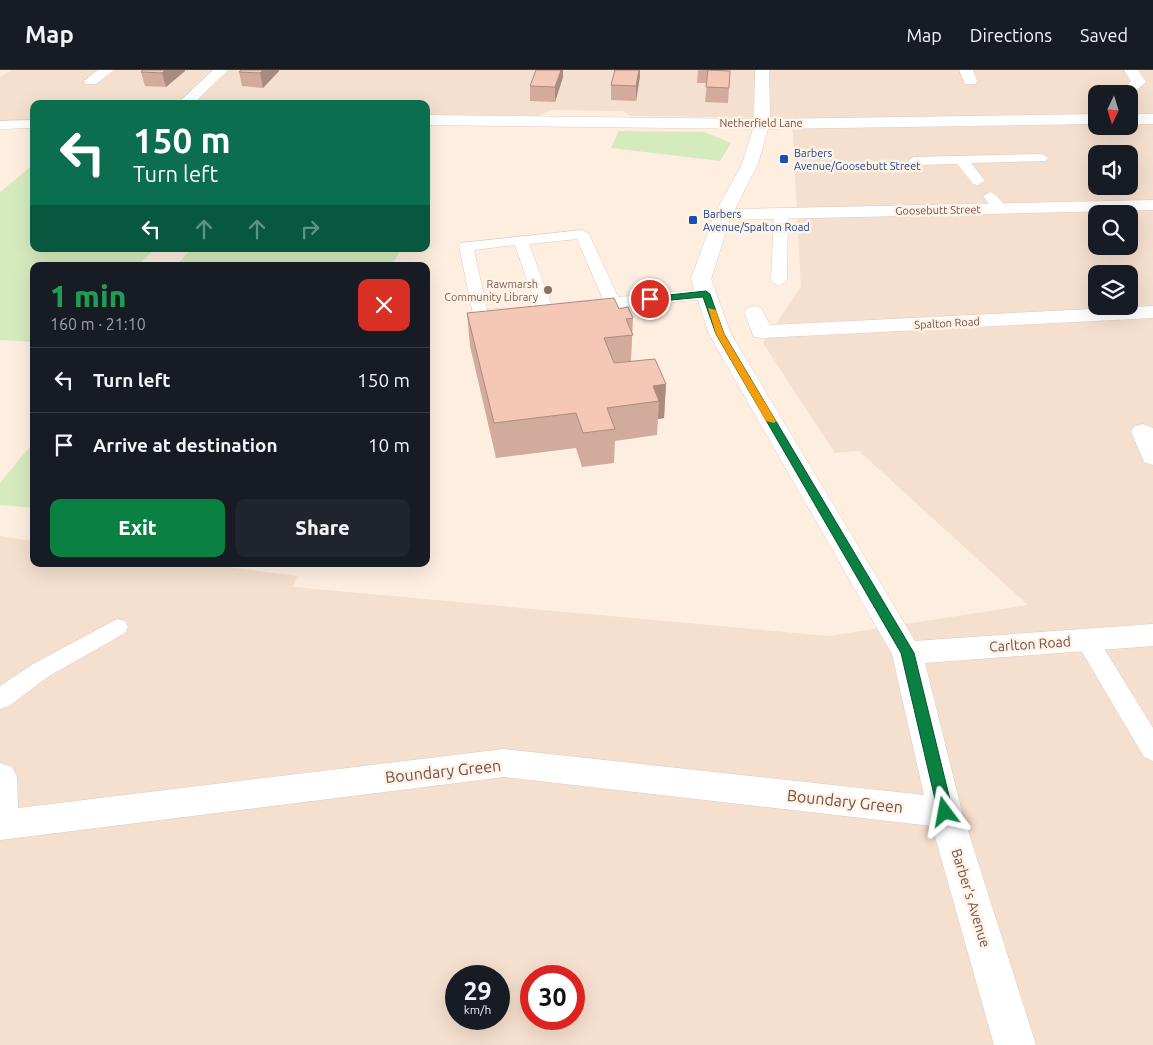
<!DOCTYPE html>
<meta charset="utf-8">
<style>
:root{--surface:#171b24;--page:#20242c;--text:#f1f3f6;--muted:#9ea1a6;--line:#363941;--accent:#0b8043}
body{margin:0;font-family:Ubuntu,sans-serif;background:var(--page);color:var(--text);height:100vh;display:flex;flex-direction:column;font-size:19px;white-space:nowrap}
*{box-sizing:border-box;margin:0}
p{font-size:16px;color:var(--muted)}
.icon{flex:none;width:28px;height:28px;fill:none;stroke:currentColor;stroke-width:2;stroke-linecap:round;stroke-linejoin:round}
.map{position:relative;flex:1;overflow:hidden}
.side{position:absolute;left:30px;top:192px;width:400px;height:305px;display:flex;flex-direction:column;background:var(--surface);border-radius:10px;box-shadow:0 5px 20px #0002}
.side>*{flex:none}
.hud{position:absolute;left:30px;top:30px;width:400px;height:152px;border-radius:10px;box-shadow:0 5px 20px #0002;background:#0b6e4f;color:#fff;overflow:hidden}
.needle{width:32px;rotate:184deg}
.buttons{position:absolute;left:1088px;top:15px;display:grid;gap:10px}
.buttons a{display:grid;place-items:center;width:50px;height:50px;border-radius:10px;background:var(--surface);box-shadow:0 5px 20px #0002;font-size:25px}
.speed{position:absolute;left:445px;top:895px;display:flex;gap:10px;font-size:25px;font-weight:700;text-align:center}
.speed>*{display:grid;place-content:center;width:65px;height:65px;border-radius:50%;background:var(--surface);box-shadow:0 5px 20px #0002;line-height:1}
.speed small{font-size:12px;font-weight:400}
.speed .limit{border:8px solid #d22;background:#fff;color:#111}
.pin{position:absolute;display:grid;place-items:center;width:42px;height:42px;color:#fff;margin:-21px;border:2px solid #fff;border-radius:50%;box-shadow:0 1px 5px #0007}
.me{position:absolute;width:55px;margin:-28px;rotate:347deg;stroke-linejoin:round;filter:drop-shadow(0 0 4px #0008)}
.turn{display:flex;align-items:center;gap:18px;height:105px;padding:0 20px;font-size:22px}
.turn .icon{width:65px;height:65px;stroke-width:2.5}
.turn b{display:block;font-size:35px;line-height:42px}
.lanes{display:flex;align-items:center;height:48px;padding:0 20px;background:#0003;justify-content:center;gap:25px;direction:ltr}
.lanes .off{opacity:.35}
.round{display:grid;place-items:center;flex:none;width:52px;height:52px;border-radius:10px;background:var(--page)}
.overview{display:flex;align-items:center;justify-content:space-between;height:85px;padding:0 20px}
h1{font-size:30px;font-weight:800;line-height:38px;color:#1e9e55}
.button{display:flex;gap:10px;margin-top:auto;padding:10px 20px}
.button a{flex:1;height:58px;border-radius:10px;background:var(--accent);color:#fff;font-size:20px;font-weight:800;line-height:58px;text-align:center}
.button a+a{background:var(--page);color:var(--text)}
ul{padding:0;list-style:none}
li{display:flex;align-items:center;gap:15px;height:65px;padding:0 20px;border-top:1px solid var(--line)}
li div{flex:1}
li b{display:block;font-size:19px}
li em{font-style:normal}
header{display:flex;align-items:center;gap:30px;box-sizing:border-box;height:70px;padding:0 25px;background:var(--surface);border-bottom:1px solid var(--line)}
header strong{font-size:24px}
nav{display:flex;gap:28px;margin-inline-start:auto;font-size:18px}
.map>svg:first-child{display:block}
.residential{fill:#f5dfce;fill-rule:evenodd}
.green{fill:#d5ebbe}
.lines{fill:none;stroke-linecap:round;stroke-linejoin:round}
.service-casing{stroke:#e3cbbe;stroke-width:1}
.minor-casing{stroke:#e3cbbe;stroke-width:1}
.service{fill:#fff;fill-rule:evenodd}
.minor{fill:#fff;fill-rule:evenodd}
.wall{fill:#d2ab9d}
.shaded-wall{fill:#ab8b7f}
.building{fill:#f4c7b6;stroke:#ab8b7f}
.route{fill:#0b8043;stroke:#07532c}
.slow{fill:#f59e0b}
.transit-dot{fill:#1a4fb4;stroke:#fff3e7;stroke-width:2}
.education-dot{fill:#8d6e63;stroke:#fff3e7;stroke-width:2}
.labels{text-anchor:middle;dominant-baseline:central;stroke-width:5;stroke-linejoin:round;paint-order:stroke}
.far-street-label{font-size:11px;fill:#755146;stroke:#fff3e7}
.far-transit-label{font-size:11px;fill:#164399;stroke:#fff3e7;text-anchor:start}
.far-education-label{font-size:11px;fill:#785e54;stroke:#fff3e7;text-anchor:end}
.street-label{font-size:14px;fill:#755146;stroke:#fff3e7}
.near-street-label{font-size:16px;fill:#755146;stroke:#fff3e7}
</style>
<header>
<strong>Map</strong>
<nav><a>Map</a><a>Directions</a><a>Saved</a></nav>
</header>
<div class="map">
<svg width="1153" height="975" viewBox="0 0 1153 975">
<rect width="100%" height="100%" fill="#fdeee0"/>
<path class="residential" d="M11,0H1153V975H0V466L34,471V494H205L297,506L293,517L829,566L1028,535L859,381L835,383L763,273L801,217L792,48L630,46L623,41L551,40L539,46L426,45V34H34V50L0,51V7ZM1096,24H1129V56H1096ZM1096,84H1129V116H1096ZM1096,144H1129V176H1096ZM1096,204H1129V236H1096ZM456,906H499V949H456ZM531,906H574V949H531Z"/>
<g class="green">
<path d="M619,61L704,62L731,73L720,91L611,78Z"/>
<path d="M34,94V179H154L138,196H34V272L0,270V122Z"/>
<path d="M191,179H401L392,196H176Z"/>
<path d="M34,372V438L0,435V413Z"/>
</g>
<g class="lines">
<defs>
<g id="service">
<path d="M34,50V58L0,59V51Z"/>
<path d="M1042,84L1048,88L1046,91L971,93L985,111L978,115L973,114L957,94L914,95L908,91L914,87Z"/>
<path d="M990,122C998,124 1002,133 1007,139L1005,142H995L983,126Z"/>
<path d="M781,140L788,144L787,211L779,216L771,211L774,144Z"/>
<path d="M582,160L589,164L618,227L706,219L714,224L706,229L588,240L582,238L580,235L582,232L603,229L577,169L529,174L553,239L545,244L537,239L515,175L474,180L487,240L505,238L513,243L505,248L474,249L459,176L461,173Z"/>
<path d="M117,549L125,551L128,557L125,563L49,606L9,636L0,639V616L33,594Z"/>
<path d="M1087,561L1095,564L1153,658V691L1144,687L1075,570L1079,564Z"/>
</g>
<g id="minor">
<path d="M98,0H114L96,14H86L84,11Z"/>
<path d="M213,0H228L193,34H177Z"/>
<path d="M755,0H769L770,49L1096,44V54L768,59L758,94L735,139L1153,130V140L730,150L711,209L731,264L915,571L1153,554V576L925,593L962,742L1036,975H994L932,756L504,707L0,770V693L12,697L17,707L18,738L504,679L924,725L892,584L709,264L691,209L714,145L742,94L753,59L426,55V45L754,49Z"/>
<path d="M959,0H973L977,11L975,14H965Z"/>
<path d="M1124,0H1138L1146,12L1129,27V24H1118L1131,11Z"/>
<rect x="1129" y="44" width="24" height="10"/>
<path d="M754,236L761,238L770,255L1153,236V248L762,268L754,267L744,242L747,238Z"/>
<path d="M1143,354L1153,358V395L1144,392L1131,361L1135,356Z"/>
</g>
</defs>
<use href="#service" class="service-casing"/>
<use href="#minor" class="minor-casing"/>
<use href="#service" class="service"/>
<use href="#minor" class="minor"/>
</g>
<g class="wall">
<path d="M615,0H640V6L636,31L611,30V15Z"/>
<path d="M698,0H720V1H730L728,33L705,32L707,13H697Z"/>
<path d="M185,1L166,17L145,16L141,2Z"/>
<path d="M279,1L263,18L242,16L239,2Z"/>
<path d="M563,7L555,32L530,31V16Z"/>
<path d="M619,239L633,248L631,291L666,314L664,348L658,349L657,365L615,371L614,393L582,397L576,378L496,388L470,276L467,243Z"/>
</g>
<g class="shaded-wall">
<path d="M165,0H185V1L166,17L162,3Z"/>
<path d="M263,0H279V1L263,18L260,3Z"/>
<path d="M561,0H563V7L555,32V17Z"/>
<path d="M639,0H640V6L636,31V16Z"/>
<path d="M666,314L664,348L658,349L659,331L653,316Z"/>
</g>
<g class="building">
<path d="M143,0H165L162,3L141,2Z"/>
<path d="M241,0H263L260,3L239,2Z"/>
<path d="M536,0H561L555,17L530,16Z"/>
<path d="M615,0H639L636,16L611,15Z"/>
<path d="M708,0L730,1L729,18L706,17Z"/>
<path d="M614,228L619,239L628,237L633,248L626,249L633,265L604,268L614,293L655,289L666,314L653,316L659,331L607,338L615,359L583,363L576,343L494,353L467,243Z"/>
</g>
<path class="route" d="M706,221L710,224L724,264L914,583L953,742L950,747L945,749L940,747L938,742L901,583L716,264L703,227L650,232L646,229L650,227Z"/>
<path class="slow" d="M708,238L716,240L724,264L776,351L774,353L766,351L716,264Z"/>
<g class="transit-dot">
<rect x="779" y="84" width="10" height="10" rx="2.5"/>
<rect x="688" y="145" width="10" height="10" rx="2.5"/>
</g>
<circle class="education-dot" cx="548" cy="220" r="5"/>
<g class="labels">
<g class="far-street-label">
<text x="761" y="53">Netherfield Lane</text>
<text transform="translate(938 140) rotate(-1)">Goosebutt Street</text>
<text transform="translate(947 253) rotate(-3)">Spalton Road</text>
</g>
<g class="far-transit-label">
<text x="794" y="83">Barbers<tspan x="794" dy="13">Avenue/Goosebutt Street</tspan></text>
<text x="703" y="144">Barbers<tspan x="703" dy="13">Avenue/Spalton Road</tspan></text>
</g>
<g class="far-education-label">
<text x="538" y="214">Rawmarsh<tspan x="538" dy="13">Community Library</tspan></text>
</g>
<g class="street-label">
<text transform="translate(1030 574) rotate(-4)">Carlton Road</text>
<text transform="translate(971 828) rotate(73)">Barber's Avenue</text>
</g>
<g class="near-street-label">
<text transform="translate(443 701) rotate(-6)">Boundary Green</text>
<text transform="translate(845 731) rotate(6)">Boundary Green</text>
</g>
</g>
</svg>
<div class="buttons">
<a><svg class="needle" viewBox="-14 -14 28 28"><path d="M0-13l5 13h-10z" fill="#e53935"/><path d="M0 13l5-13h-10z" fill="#9ea1a6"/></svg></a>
<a><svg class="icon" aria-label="sound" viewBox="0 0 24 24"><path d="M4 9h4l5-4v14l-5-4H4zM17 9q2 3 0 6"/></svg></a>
<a><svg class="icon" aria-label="search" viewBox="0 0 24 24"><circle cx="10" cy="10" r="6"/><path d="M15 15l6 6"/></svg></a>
<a><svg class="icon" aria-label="layers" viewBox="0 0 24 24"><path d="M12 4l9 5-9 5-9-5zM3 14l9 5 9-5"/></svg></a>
</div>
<div class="speed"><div>29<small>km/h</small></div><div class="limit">30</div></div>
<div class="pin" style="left:650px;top:229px;background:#d93025"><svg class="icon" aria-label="arrive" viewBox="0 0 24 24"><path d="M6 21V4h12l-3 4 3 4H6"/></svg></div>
<svg class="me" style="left:945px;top:742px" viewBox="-20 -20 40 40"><path d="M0-17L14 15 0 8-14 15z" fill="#0b8043" stroke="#fff" stroke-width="4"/></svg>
<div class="hud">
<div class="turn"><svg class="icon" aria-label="left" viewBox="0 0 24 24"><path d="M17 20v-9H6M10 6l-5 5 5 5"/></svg><div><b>150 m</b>Turn left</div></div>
<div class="lanes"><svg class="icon" aria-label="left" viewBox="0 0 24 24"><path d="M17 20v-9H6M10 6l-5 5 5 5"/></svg><svg class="icon off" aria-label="ahead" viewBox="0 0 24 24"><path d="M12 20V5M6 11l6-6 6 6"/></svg><svg class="icon off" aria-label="ahead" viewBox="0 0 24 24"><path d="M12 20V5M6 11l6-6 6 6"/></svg><svg class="icon off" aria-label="right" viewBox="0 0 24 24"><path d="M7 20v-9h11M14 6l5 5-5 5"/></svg></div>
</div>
<section class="side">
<div class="overview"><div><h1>1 min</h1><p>160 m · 21:10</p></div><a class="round" style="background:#d93025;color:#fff"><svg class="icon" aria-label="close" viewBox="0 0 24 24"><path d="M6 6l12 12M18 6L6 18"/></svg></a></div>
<ul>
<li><svg class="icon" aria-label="left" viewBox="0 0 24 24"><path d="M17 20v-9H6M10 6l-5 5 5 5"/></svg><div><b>Turn left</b></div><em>150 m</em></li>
<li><svg class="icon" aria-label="arrive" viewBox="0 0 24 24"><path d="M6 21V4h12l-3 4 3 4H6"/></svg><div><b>Arrive at destination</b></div><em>10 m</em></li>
</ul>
<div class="button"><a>Exit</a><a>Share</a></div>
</section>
</div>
